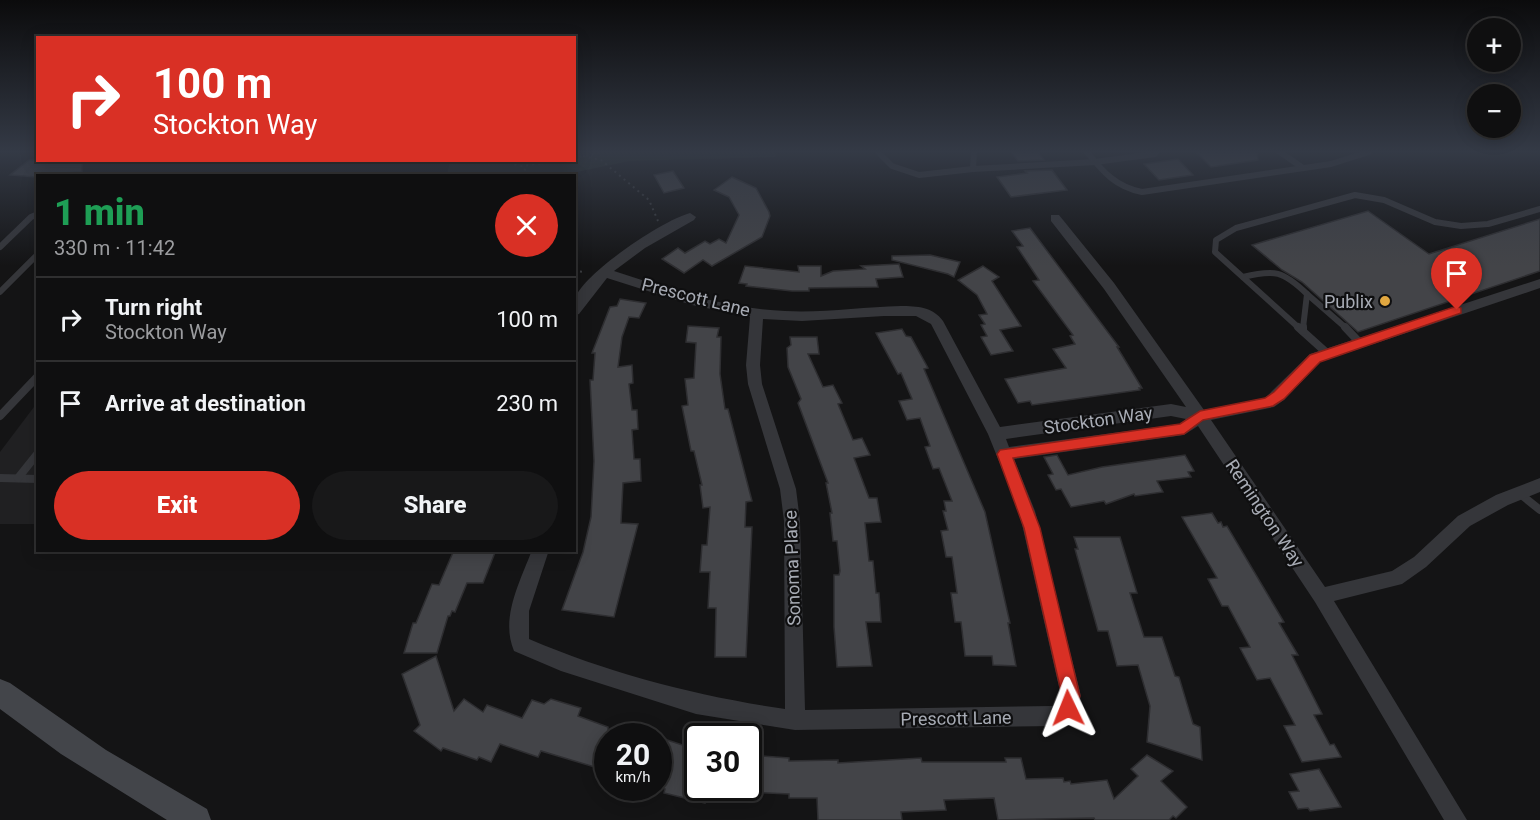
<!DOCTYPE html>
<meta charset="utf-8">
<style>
:root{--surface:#0f0f10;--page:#181819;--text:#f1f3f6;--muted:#9b9c9f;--line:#2f2f30;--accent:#d93025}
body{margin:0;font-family:Roboto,sans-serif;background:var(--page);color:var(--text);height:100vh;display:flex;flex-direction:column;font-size:22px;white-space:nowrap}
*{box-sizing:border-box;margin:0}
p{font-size:20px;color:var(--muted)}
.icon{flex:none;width:33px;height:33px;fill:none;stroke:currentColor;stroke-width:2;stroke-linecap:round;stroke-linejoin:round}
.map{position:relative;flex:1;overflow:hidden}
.sheet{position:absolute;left:36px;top:174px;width:540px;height:378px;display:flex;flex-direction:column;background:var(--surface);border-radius:0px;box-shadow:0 3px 15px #0003,0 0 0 2px var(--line)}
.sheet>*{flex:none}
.hud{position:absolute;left:36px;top:36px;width:540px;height:126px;border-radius:0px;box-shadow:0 3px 15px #0003,0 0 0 2px var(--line);background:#d93025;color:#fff;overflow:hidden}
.buttons{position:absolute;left:1467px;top:18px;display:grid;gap:12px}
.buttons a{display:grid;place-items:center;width:54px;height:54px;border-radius:50%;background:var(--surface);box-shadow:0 3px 15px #0003,0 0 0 2px var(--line);font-size:30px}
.speed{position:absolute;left:594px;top:723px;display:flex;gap:12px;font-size:30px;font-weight:700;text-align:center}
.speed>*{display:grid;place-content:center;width:78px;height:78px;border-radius:50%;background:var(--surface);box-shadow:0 3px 15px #0003,0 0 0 2px var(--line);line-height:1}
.speed small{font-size:15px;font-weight:400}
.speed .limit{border:3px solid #111;border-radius:9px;background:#fff;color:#111}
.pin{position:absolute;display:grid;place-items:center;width:51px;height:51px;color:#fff;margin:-62px -26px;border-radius:50% 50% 50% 0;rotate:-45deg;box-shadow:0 0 6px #0007}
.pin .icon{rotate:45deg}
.me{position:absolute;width:66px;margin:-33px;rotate:358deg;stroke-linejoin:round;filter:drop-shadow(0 0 4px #0008)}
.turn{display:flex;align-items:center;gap:21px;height:126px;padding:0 18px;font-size:27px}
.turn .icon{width:78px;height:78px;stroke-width:2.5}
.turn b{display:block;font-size:42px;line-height:51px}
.round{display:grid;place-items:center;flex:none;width:63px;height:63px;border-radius:32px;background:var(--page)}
.summary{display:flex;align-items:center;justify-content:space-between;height:102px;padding:0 18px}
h1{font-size:36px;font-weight:800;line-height:45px;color:#1e9e55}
.primary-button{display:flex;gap:12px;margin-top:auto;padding:12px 18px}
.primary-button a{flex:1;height:69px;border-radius:36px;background:var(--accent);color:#fff;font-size:24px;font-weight:800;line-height:69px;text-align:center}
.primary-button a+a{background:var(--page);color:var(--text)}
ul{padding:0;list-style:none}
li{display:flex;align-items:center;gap:18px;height:84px;padding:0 18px;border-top:2px solid var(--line)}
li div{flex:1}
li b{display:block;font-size:22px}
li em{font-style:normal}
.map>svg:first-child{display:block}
.built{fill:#202022}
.green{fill:#202821}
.building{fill:#434448;stroke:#2e2e31;stroke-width:1.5}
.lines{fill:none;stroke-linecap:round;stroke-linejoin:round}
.path{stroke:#3b3d41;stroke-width:2;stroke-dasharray:2 4;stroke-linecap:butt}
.service-far1{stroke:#35363a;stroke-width:6}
.service{stroke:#35363a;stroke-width:8}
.minor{fill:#35363a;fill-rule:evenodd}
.secondary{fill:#43454a;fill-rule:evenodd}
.route{fill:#d93025;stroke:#8d1f18;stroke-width:1.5}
.poi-dot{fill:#e1a740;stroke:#0f0f10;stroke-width:2}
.labels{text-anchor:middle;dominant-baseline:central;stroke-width:4.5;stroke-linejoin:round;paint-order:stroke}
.street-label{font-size:18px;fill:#a7abb4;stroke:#0f0f10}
.poi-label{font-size:18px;fill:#a7abb4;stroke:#0f0f10;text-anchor:end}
</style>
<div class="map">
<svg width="1540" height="820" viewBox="0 0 1540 820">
<rect width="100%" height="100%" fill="#141415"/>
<path class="built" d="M37,403V524H0V452Z"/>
<path class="green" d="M575,152H775L776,157L630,161L562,175H447L450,161L574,160Z"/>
<g class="building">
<path d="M1011,152H1038L1044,160L1018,161Z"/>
<path d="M1196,152H1257L1258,160L1211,167Z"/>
<path d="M1178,159L1193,175L1159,180L1144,164Z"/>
<path d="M29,160H82V172L42,174L37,177L10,175Z"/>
<path d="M1052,170L1067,190L1011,197L997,177L1027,173L1025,171Z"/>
<path d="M673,171L684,188L664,193L654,175Z"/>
<path d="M732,177L756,188L769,212L770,216L762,237L712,266L703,260L684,273L662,259L678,248L685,253L705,241L710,244L719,239L726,243L739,215L729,197L714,190Z"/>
<path d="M1368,211L1429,254L1540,219V271L1358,332L1302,282L1282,270L1252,245Z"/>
<path d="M1030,228L1119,347H1117L1142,388H1139L1140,390L1032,405L1030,401L1018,403L1005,379L1066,368L1053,349L1075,344L1070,336L1073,335L1033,281L1039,280L1017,247L1023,246L1012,231Z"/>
<path d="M930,255L960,262L954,277L948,274L892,260V256Z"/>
<path d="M899,264L903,277L876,279L878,287L809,288V291H792L746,286L747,284L739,283L745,266L799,272L798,266H821V276L833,271L865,269L861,266Z"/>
<path d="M983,266L999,277L992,281L1021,326L1000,330L1013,351L991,355L981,337L987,336L981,325L985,324L979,315L987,314L977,295L958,280Z"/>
<path d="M620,299L646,303L639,318L629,317L622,337L618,367L632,365L633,383L629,384L632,410H637L638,429L632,430L634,459H640L641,481L623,483L621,523L638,524L614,617L562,610L583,552L591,517L594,461L590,380H593L595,353H592L610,307L617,306Z"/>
<path d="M688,326L719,328L717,337H721L720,374L725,409H728L752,501L746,502L745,527H752L746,657H715L716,608H708L710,572H700L702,545H707L710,507L703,508L700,485H702L694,451H691L682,406L688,405L685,379L694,378L696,343L686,342Z"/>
<path d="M902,329L906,336L911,337L928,368L924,369L985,512L1007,610L1010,623H1008L1016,666L993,665L992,656H965L961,622H955L951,593H957L952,557H946L941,531L948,530L943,511H946L944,501H952L939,468L933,469L925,447L930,446L920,418L907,420L899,401L912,399L901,373L898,374L876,333Z"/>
<path d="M790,337H817L819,354H808L823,387L833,385L842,403L838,404L853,440L862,438L870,455L854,458L869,498H877L881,522L865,523L869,561H873L876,593H879L881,622H866L872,666L837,667L834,627V575H839L840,571L837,541H833L830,513H832L826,483H828L798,403L801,399L788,367L787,348L791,345Z"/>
<path d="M1057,455L1068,475L1102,467L1185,455L1194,471L1188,472L1191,477L1157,481L1163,492L1135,496L1134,494L1106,504L1104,501L1071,507L1061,489L1056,490L1048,475L1053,474L1044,457Z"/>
<path d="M1212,513L1218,523L1221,522L1223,527L1227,526L1284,622L1279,623L1298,655H1292L1322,714L1314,715L1330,745L1334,744L1341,757L1302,762L1284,726L1295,725L1270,678L1257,680L1240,648L1250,647L1228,606H1222L1208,579L1217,578L1182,517Z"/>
<path d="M1074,537H1120L1137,593H1130L1144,637H1162L1175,676L1179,677L1193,724L1200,727L1202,760L1147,742L1150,706L1138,665L1117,666L1108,631H1098L1075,549H1078Z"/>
<path d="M454,550H496L483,583H467L455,612L452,611L450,616H448L437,653H404L413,623H416L432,584L439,585Z"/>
<path d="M436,656L454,711L464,699L483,712L487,705L522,718L532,700L544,704L551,699L581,708L578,716L608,727V771L541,751L538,757L500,744L491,762L479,757L477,760L443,748L441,751L414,731L420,725L402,674Z"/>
<path d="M658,737L698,750V788H709L705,803L664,793L665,789L658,787Z"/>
<path d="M748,755L789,758V761L838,760V763L921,758L922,762H1006L1005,758H1021L1026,779L1063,778L1064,782L1070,781L1071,784L1107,780L1114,799L1138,776L1131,769L1147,755L1173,771L1161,781L1187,807L1176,818L1173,816L1169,820H1095L1094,818L998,820L994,798L944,800L946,810L901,812L902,820H818L817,798H789V794L748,792Z"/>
<path d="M1319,769L1341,807L1310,811L1308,808L1298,809L1289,792L1299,791L1290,774Z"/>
</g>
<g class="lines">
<g class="path">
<path d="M583,156L601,160L649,200L658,221"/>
<path d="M574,158L603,152"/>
<path d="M497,160L522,166L566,160"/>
<path d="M522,176L526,167"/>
<path d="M574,271L584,272"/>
</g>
<g class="service-far1">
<path d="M878,152L892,166L919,175L973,169L1095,162L1155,154L1156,152"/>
<path d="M1087,152C1103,172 1116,187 1142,192L1331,164L1369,152"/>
<path d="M1280,152L1303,168"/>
<path d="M973,169L974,152"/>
<path d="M0,247L31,217L38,214"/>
<path d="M1243,277C1275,269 1283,271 1307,294L1303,328"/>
<path d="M0,292L38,254"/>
<path d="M1307,294L1346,328"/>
<path d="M1299,328L1215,252L1216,240L1236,228L1355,195L1384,200L1435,222L1461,226L1488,224L1540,209"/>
</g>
<g class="service">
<path d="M1298,327L1328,354"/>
<path d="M1345,327L1360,343"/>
<path d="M1303,331V327"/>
<path d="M0,416L38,376"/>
<path d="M0,478L38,479"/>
<path d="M18,478L38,453"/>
<path d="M1519,493L1540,510"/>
</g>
<path class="minor" d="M690,213L696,217L694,220L645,248L614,271C670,289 726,309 785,311C823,313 862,307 901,306C917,306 933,307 943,321L1000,427L1171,404L1186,407L1104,289L1051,221V215H1059L1114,283L1204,410L1265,398L1310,354L1540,279V288L1320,362L1284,400L1274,407L1211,420L1325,587L1392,571L1414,557L1458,516L1496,495L1540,478V492L1508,505L1470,526L1426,567L1402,584L1334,601L1467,820H1444L1315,602L1198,426L1184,435L1014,459L1035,511L1081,696L1075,715L1055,726L795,730L696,714L561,671L514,651C500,618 520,582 532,550H549L529,611V639C611,674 697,696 785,709L784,521L780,489L748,384L746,365L750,317L692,305L607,278L579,314L574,315C574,311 574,306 574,301C580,275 663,220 690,213ZM884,316H916L931,324L988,434L1019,511L1061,696L1060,702L1053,706L805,710L800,521L796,489L762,384L760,365L763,319L802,321ZM1171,416L1186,419L1180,424L1009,447L1006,439Z"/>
<path class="secondary" d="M0,679L10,683L106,750L207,809L211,820H167L61,754L0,709Z"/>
</g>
<linearGradient id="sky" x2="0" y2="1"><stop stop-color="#0b0b0c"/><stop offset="0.57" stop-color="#343a46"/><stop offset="1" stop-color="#343a46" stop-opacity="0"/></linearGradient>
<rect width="1540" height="266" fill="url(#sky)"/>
<path class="route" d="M1457,306L1461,308V313L1320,362L1284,399L1273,406L1203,420L1184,434L1013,458L1040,528L1080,696L1074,714L1068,717L1061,714L1059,708L1062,696L1024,528L997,454L1000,450L1180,424L1200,411L1265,398L1274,392L1310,355Z"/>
<circle class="poi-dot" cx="1385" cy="301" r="6"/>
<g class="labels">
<g class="street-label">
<text transform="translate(696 297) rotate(14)">Prescott Lane</text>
<text transform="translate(1098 420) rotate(-8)">Stockton Way</text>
<text transform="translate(1265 513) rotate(56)">Remington Way</text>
<text transform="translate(792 568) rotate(-92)">Sonoma Place</text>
<text transform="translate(956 718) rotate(-1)">Prescott Lane</text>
</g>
<g class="poi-label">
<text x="1373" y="301">Publix</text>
</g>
</g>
</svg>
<div class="buttons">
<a>+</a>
<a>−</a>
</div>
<div class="speed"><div>20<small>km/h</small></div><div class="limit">30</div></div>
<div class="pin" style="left:1457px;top:310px;background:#d93025"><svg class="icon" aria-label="arrive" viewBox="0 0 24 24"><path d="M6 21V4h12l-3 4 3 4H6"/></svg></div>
<svg class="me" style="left:1068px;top:708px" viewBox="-20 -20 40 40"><path d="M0-17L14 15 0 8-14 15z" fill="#d93025" stroke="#fff" stroke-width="4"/></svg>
<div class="hud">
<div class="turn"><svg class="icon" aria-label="right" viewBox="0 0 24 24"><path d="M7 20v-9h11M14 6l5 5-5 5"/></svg><div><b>100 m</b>Stockton Way</div></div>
</div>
<section class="sheet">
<div class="summary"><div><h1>1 min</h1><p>330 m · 11:42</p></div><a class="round" style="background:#d93025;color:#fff"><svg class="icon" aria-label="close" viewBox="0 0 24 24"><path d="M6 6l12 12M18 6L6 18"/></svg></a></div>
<ul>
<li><svg class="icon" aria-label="right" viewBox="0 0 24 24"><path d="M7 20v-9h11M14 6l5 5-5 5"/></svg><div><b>Turn right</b><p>Stockton Way</p></div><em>100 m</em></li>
<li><svg class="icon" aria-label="arrive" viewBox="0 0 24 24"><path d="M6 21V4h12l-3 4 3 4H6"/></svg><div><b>Arrive at destination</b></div><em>230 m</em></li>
</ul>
<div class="primary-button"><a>Exit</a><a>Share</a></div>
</section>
</div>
